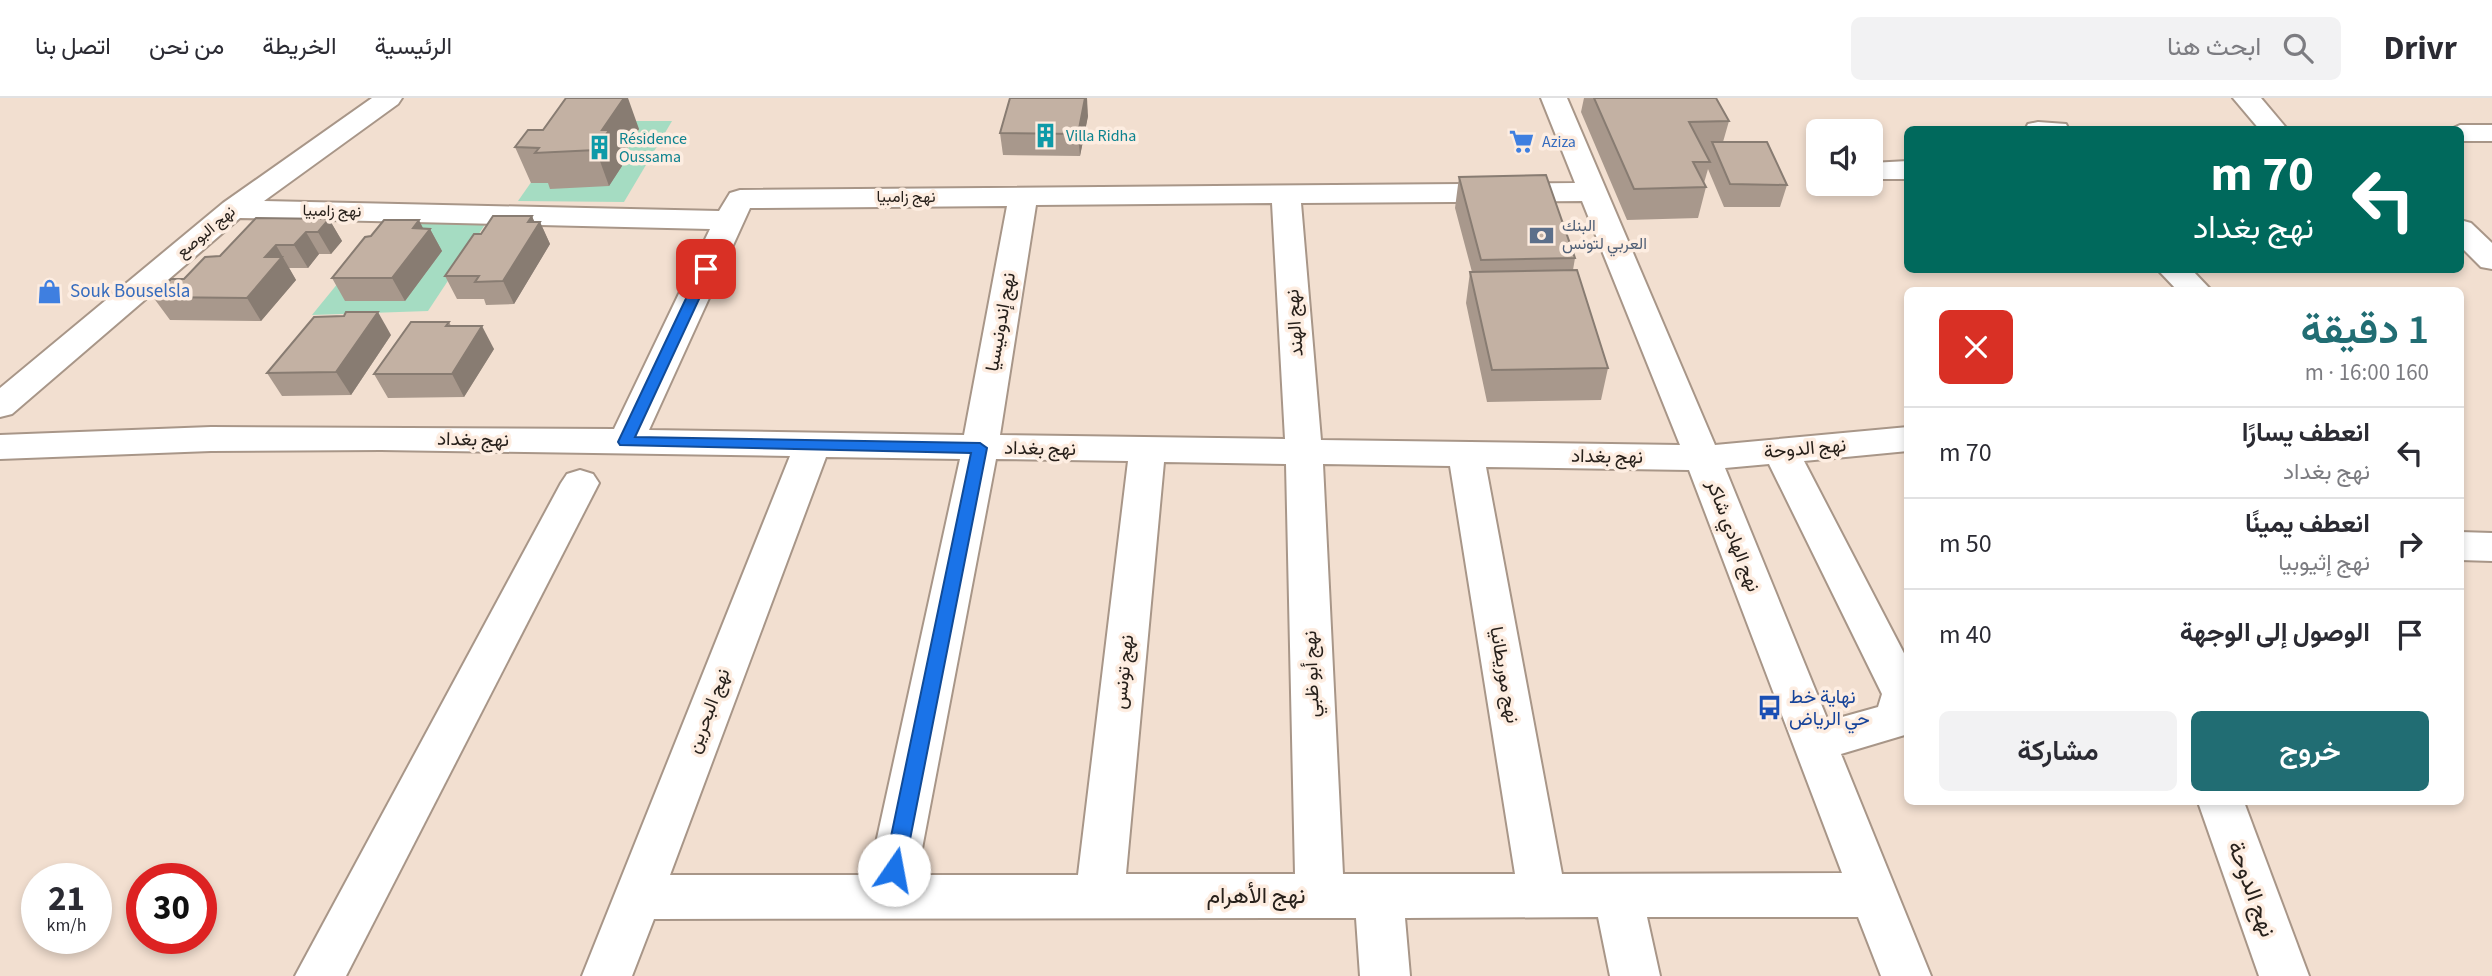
<!DOCTYPE html>
<html lang="ar">
<meta charset="utf-8">
<style>
:root{--surface:#fff;--page:#f2f2f3;--text:#2b2b33;--muted:#7c7c81;--line:#e1e1e2;--accent:#216d73}
body{margin:0;font-family:"Source Sans 3",Vazirmatn,sans-serif;background:var(--page);color:var(--text);direction:rtl;height:100vh;display:flex;flex-direction:column;font-size:26px;white-space:nowrap}
*{box-sizing:border-box;margin:0}
p{font-size:23px;color:var(--muted)}
.icon{flex:none;width:38px;height:38px;fill:none;stroke:currentColor;stroke-width:2;stroke-linecap:round;stroke-linejoin:round}
.map{position:relative;flex:1;overflow:hidden;direction:ltr}
.panel{position:absolute;left:1904px;top:189px;width:560px;height:518px;display:flex;flex-direction:column;background:var(--surface);border-radius:10px;box-shadow:0 4px 10px #0003;direction:rtl}
.panel>*{flex:none}
.top-card{position:absolute;left:1904px;top:28px;width:560px;height:147px;border-radius:10px;box-shadow:0 4px 10px #0003;direction:rtl;background:#00695c;color:#fff;overflow:hidden}
.controls{position:absolute;left:1806px;top:21px;display:grid;gap:14px}
.controls a{display:grid;place-items:center;width:77px;height:77px;border-radius:10px;background:var(--surface);box-shadow:0 4px 10px #0003;font-size:35px}
.speed{position:absolute;left:21px;top:765px;display:flex;gap:14px;font-size:35px;font-weight:700;text-align:center}
.speed>*{display:grid;place-content:center;width:91px;height:91px;border-radius:50%;background:var(--surface);box-shadow:0 4px 10px #0003;line-height:1}
.speed small{font-size:18px;font-weight:400}
.speed .limit{border:10px solid #d22;background:#fff;color:#111}
.pin{position:absolute;display:grid;place-items:center;width:60px;height:60px;color:#fff;margin:-30px;border-radius:14px;box-shadow:0 4px 10px #0006}
.me{position:absolute;width:77px;margin:-38px;rotate:12deg;stroke-linejoin:round;filter:drop-shadow(0 0 5px #0008)}
.turn{display:flex;align-items:center;gap:24px;height:147px;padding:0 35px;font-size:32px}
.turn .icon{width:91px;height:91px;stroke-width:2.5}
.turn b{display:block;font-size:49px;line-height:60px}
.round{display:grid;place-items:center;flex:none;width:74px;height:74px;border-radius:10px;background:var(--page)}
.headline{display:flex;align-items:center;justify-content:space-between;height:119px;padding:0 35px}
h1{font-size:42px;font-weight:600;line-height:52px;color:var(--accent)}
.primary-button{display:flex;gap:14px;margin-top:auto;padding:14px 35px}
.primary-button a{flex:1;height:80px;border-radius:10px;background:var(--accent);color:#fff;font-size:28px;font-weight:600;line-height:80px;text-align:center}
.primary-button a+a{background:var(--page);color:var(--text)}
ul{padding:0;list-style:none}
li{display:flex;align-items:center;gap:21px;height:91px;padding:0 35px;border-top:2px solid var(--line)}
li div{flex:1}
li b{display:block;font-size:26px}
li em{font-style:normal}
header{display:flex;align-items:center;gap:42px;box-sizing:border-box;height:98px;padding:0 35px;background:var(--surface);border-bottom:2px solid var(--line)}
header strong{font-size:33px}
nav{display:flex;gap:38px;margin-inline-start:auto;font-size:24px}
.search{width:490px;height:63px;background:var(--page);display:flex;align-items:center;gap:18px;box-sizing:border-box;padding:0 24px;border-radius:10px;color:var(--muted);font-size:26px}
.map>svg:first-child{display:block}
.green{fill:#a5dcc2}
.lines{fill:none;stroke-linecap:round;stroke-linejoin:round}
.minor-casing{stroke:#a89688;stroke-width:4}
.minor{fill:#fff;fill-rule:evenodd}
.wall{fill:#a8988c}
.shaded-wall{fill:#887c72}
.building{fill:#c3b1a3;stroke:#887c72;stroke-width:2}
.route{fill:#1a73e8;stroke:#114b97;stroke-width:2}
.labels{text-anchor:middle;dominant-baseline:central;stroke-width:7;stroke-linejoin:round;paint-order:stroke}
.far-culture-label{font-size:16px;fill:#0d838f;stroke:#fdede1;text-anchor:start}
.far-shop-label{font-size:16px;fill:#366cbe;stroke:#fdede1;text-anchor:start}
.far-street-label{font-size:16px;fill:#27201b;stroke:#fdede1}
.far-service-label{font-size:16px;fill:#4e5e75;stroke:#fdede1;text-anchor:start}
.shop-label{font-size:19px;fill:#366cbe;stroke:#fdede1;text-anchor:start}
.street-label{font-size:19px;fill:#27201b;stroke:#fdede1}
.transit-label{font-size:19px;fill:#164399;stroke:#fdede1;text-anchor:start}
.near-street-label{font-size:23px;fill:#27201b;stroke:#fdede1}
</style>
<header>
<strong>Drivr</strong>
<div class="search"><svg class="icon" aria-label="search" viewBox="0 0 24 24"><circle cx="10" cy="10" r="6"/><path d="M15 15l6 6"/></svg>ابحث هنا</div>
<nav><a>الرئيسية</a><a>الخريطة</a><a>من نحن</a><a>اتصل بنا</a></nav>
</header>
<div class="map">
<svg width="2492" height="878" viewBox="0 0 2492 878">
<rect width="100%" height="100%" fill="#f2dfd0"/>
<g class="green">
<path d="M574,23H672L624,104L518,103Z"/>
<path d="M387,125H486L428,213L312,217Z"/>
</g>
<g class="lines">
<defs>
<g id="minor">
<path d="M372,0H402L398,6L264,103L719,113L730,95L740,92L1575,85L1541,0H1567L1715,347L1908,329V353L1804,363L1908,563V636L1841,656L1931,878H1881L1858,819H1647L1660,878H1610L1598,819L1405,820L1410,878H1360L1356,820L654,821L632,878H582L790,358L381,352L211,353L0,361V337L211,329L614,331L710,131L240,120L12,316L0,319V290L223,105ZM1582,103L1680,347L1321,342L1301,105ZM1272,105L1285,341L1000,337L1036,107ZM1007,108L964,337L649,332L750,110ZM826,359L960,361L869,777H670ZM996,361L1128,363L1078,777H917ZM1164,364L1286,366L1295,776H1126ZM1323,366L1450,368L1515,776H1343ZM1769,366L1882,596L1878,609L1828,623L1725,370ZM1486,369L1689,372L1842,775L1562,776Z"/>
<path d="M2233,0H2261L2288,32H2260Z"/>
<path d="M2038,24L2066,26L2069,32H2025L2028,26Z"/>
<path d="M2460,27H2492V43H2460V32H2449Z"/>
<path d="M1908,63V81H1871V65Z"/>
<path d="M2460,122L2471,125L2492,145V171L2481,169L2460,148Z"/>
<path d="M2158,172H2192L2211,192H2177Z"/>
<path d="M580,372L593,376L599,385L346,878H295L561,385L567,376Z"/>
<path d="M2460,434L2492,435V463L2460,462Z"/>
<path d="M2198,704H2244L2309,878H2259Z"/>
</g>
</defs>
<use href="#minor" class="minor-casing"/>
<use href="#minor" class="minor"/>
</g>
<g class="wall">
<path d="M1584,0H1716L1729,23L1723,44L1787,87L1780,109H1724L1708,71L1704,85L1706,89L1698,120L1627,122L1581,14Z"/>
<path d="M1088,18L1080,58L1003,57L1000,35Z"/>
<path d="M639,31L620,62L622,68L609,88L550,91L548,85H531L515,49Z"/>
<path d="M1459,79L1575,160L1573,172L1608,270L1601,302L1487,304L1466,205L1470,174H1472L1455,110Z"/>
<path d="M532,118L534,124H540L550,146L514,206L486,207L484,201H457L445,178L481,136Z"/>
<path d="M329,121L342,143L331,156H319L308,170H289L296,182L261,223L170,222L153,199L220,158Z"/>
<path d="M423,130L430,131L442,153L405,203H345L332,180L371,138Z"/>
<path d="M449,224L451,228L494,251L464,299L388,300L374,276Z"/>
<path d="M391,237L351,297L282,298L267,275Z"/>
</g>
<g class="shaded-wall">
<path d="M624,0H628L639,31L620,62L622,68L609,88L596,52L602,32Z"/>
<path d="M1085,0H1087L1088,18L1080,58L1078,36Z"/>
<path d="M532,118L537,130L540,124L550,146L514,206L503,183L528,124Z"/>
<path d="M329,121L342,143L331,156L318,134Z"/>
<path d="M419,122L426,136L430,131L442,153L405,203L392,180L413,130Z"/>
<path d="M306,134L319,156L308,170L294,147Z"/>
<path d="M276,147L296,182L261,223L247,200L265,159Z"/>
<path d="M378,214L391,237L351,297L336,274Z"/>
<path d="M482,228L494,251L464,299L452,276Z"/>
</g>
<g class="building">
<path d="M566,0H624L602,32H609L596,52L535,55L539,50L515,49L528,32H543Z"/>
<path d="M1010,0H1085L1078,36L1000,35Z"/>
<path d="M1594,0H1716L1729,23L1689,24L1710,64H1693L1706,89L1634,91Z"/>
<path d="M1712,44H1767L1787,87L1730,86Z"/>
<path d="M1546,77L1575,160L1481,162L1459,79Z"/>
<path d="M493,118H532L528,124H540L503,183L475,184L479,178H445L474,136H481Z"/>
<path d="M256,120L329,121L318,134H306L294,147H276L265,159H282L247,200L153,199L171,181H184L205,159L220,158Z"/>
<path d="M384,122H419L413,130L430,131L392,180H332L365,139L371,138Z"/>
<path d="M1577,172L1608,270L1492,272L1470,174Z"/>
<path d="M346,214H378L336,274L267,275L314,219L344,218Z"/>
<path d="M411,224H449L446,228H482L452,276H374Z"/>
</g>
<path class="route" d="M706,167L713,171L635,339L980,345L987,350L904,772L901,778L894,780L887,778L884,772L971,355L620,347L618,344L700,171Z"/>
<defs>
<symbol id="building-bare" viewBox="-9 -9 18 18"><path d="M-4-6H4V6H1V3H-1V6H-4ZM-2.5-4.3h1.7v1.8h-1.7ZM.8-4.3h1.7v1.8H.8ZM-2.5-1h1.7V.8h-1.7ZM.8-1h1.7V.8H.8Z" fill="#0f9aa8" stroke="#fdede1" stroke-width="2.5" paint-order="stroke"/></symbol>
<symbol id="supermarket-bare" viewBox="-9 -9 18 18"><path d="M-6-5.5h2.5l.6 2H6L4.5 2H-2.5L-4.4-4H-6ZM-1.5 3.2a1.3 1.3 0 1 0 .1 0ZM3 3.2a1.3 1.3 0 1 0 .1 0Z" fill="#3f7fe0" stroke="#fdede1" stroke-width="2.5" paint-order="stroke"/></symbol>
<symbol id="bank-bare" viewBox="-9 -9 18 18"><path d="M-6-4H6V4H-6ZM0-2.3a2.3 2.3 0 1 0 0 4.6a2.3 2.3 0 1 0 0-4.6Z" fill="#5c6f8a" stroke="#fdede1" stroke-width="2.5" paint-order="stroke"/></symbol>
<symbol id="shop-bare" viewBox="-9 -9 18 18"><path d="M-5-2.5h2.3a2.7 3.5 0 0 1 5.4 0H5L5.5 6h-11ZM-1.5-2.5h3a1.5 2.3 0 0 0-3 0Z" fill="#3f7fe0" stroke="#fdede1" stroke-width="2.5" paint-order="stroke"/></symbol>
<symbol id="bus-bare" viewBox="-9 -9 18 18"><path d="M-5-6H5V4H4V6H2V4H-2V6H-4V4H-5ZM-3.5-4V0h7V-4ZM-3.5 1.2v1.5H-2V1.2ZM2 1.2v1.5H3.5V1.2Z" fill="#1a4fb4" stroke="#fdede1" stroke-width="2.5" paint-order="stroke"/></symbol>
</defs>
<g fill-rule="evenodd">
<use href="#building-bare" x="1028" y="20" width="35" height="35"/>
<use href="#supermarket-bare" x="1504" y="26" width="35" height="35"/>
<use href="#building-bare" x="582" y="32" width="35" height="35"/>
<use href="#bank-bare" x="1524" y="120" width="35" height="35"/>
<use href="#shop-bare" x="32" y="176" width="35" height="35"/>
<use href="#bus-bare" x="1752" y="592" width="35" height="35"/>
</g>
<g class="labels">
<g class="far-culture-label">
<text x="1066" y="38">Villa Ridha</text>
<text x="619" y="41">Résidence<tspan x="619" dy="18">Oussama</tspan></text>
</g>
<g class="far-shop-label">
<text x="1542" y="44">Aziza</text>
</g>
<g class="far-street-label">
<text x="906" y="99">نهج زامبيا</text>
<text transform="translate(332 113) rotate(1)">نهج زامبيا</text>
<text transform="translate(206 134) rotate(-40)">نهج البوصع</text>
</g>
<g class="far-service-label">
<text x="1562" y="128">البنك<tspan x="1562" dy="18">العربي لتونس</tspan></text>
</g>
<g class="shop-label">
<text x="70" y="193">Souk Bouselsla</text>
</g>
<g class="street-label">
<text transform="translate(1001 224) rotate(-80)">نهج إندونيسيا</text>
<text transform="translate(1295 225) rotate(-94)">نهج الهند</text>
<text transform="translate(473 342) rotate(1)">نهج بغداد</text>
<text transform="translate(1040 351) rotate(1)">نهج بغداد</text>
<text transform="translate(1805 351) rotate(-5)">نهج الدوحة</text>
<text transform="translate(1607 359) rotate(1)">نهج بغداد</text>
<text transform="translate(1733 438) rotate(69)">نهج الهادي شاكر</text>
<text transform="translate(1124 574) rotate(-84)">نهج تونس</text>
<text transform="translate(1312 576) rotate(-92)">نهج أبو ظبي</text>
<text transform="translate(1504 577) rotate(80)">نهج موريطانيا</text>
<text transform="translate(709 613) rotate(-69)">نهج البحرين</text>
</g>
<g class="transit-label">
<text x="1789" y="599">نهاية خط<tspan x="1789" dy="22">حي الرياض</tspan></text>
</g>
<g class="near-street-label">
<text transform="translate(2252 791) rotate(70)">نهج الدوحة</text>
<text x="1256" y="797">نهج الأهرام</text>
</g>
</g>
</svg>
<div class="controls">
<a><svg class="icon" aria-label="sound" viewBox="0 0 24 24"><path d="M4 9h4l5-4v14l-5-4H4zM17 9q2 3 0 6"/></svg></a>
</div>
<div class="speed"><div>21<small>km/h</small></div><div class="limit">30</div></div>
<div class="pin" style="left:706px;top:171px;background:#d93025"><svg class="icon" aria-label="arrive" viewBox="0 0 24 24"><path d="M6 21V4h12l-3 4 3 4H6"/></svg></div>
<svg class="me" style="left:894px;top:772px" viewBox="-20 -20 40 40"><circle r="19" fill="#fff"/><path d="M0-13L10 11 0 6-10 11z" fill="#1a73e8"/></svg>
<div class="top-card">
<div class="turn"><svg class="icon" aria-label="left" viewBox="0 0 24 24"><path d="M17 20v-9H6M10 6l-5 5 5 5"/></svg><div><b>70 m</b>نهج بغداد</div></div>
</div>
<section class="panel">
<div class="headline"><div><h1>1 دقيقة</h1><p>160 m · 16:00</p></div><a class="round" style="background:#d93025;color:#fff"><svg class="icon" aria-label="close" viewBox="0 0 24 24"><path d="M6 6l12 12M18 6L6 18"/></svg></a></div>
<ul>
<li><svg class="icon" aria-label="left" viewBox="0 0 24 24"><path d="M17 20v-9H6M10 6l-5 5 5 5"/></svg><div><b>انعطف يسارًا</b><p>نهج بغداد</p></div><em>70 m</em></li>
<li><svg class="icon" aria-label="right" viewBox="0 0 24 24"><path d="M7 20v-9h11M14 6l5 5-5 5"/></svg><div><b>انعطف يمينًا</b><p>نهج إثيوبيا</p></div><em>50 m</em></li>
<li><svg class="icon" aria-label="arrive" viewBox="0 0 24 24"><path d="M6 21V4h12l-3 4 3 4H6"/></svg><div><b>الوصول إلى الوجهة</b></div><em>40 m</em></li>
</ul>
<div class="primary-button"><a>خروج</a><a>مشاركة</a></div>
</section>
</div>
